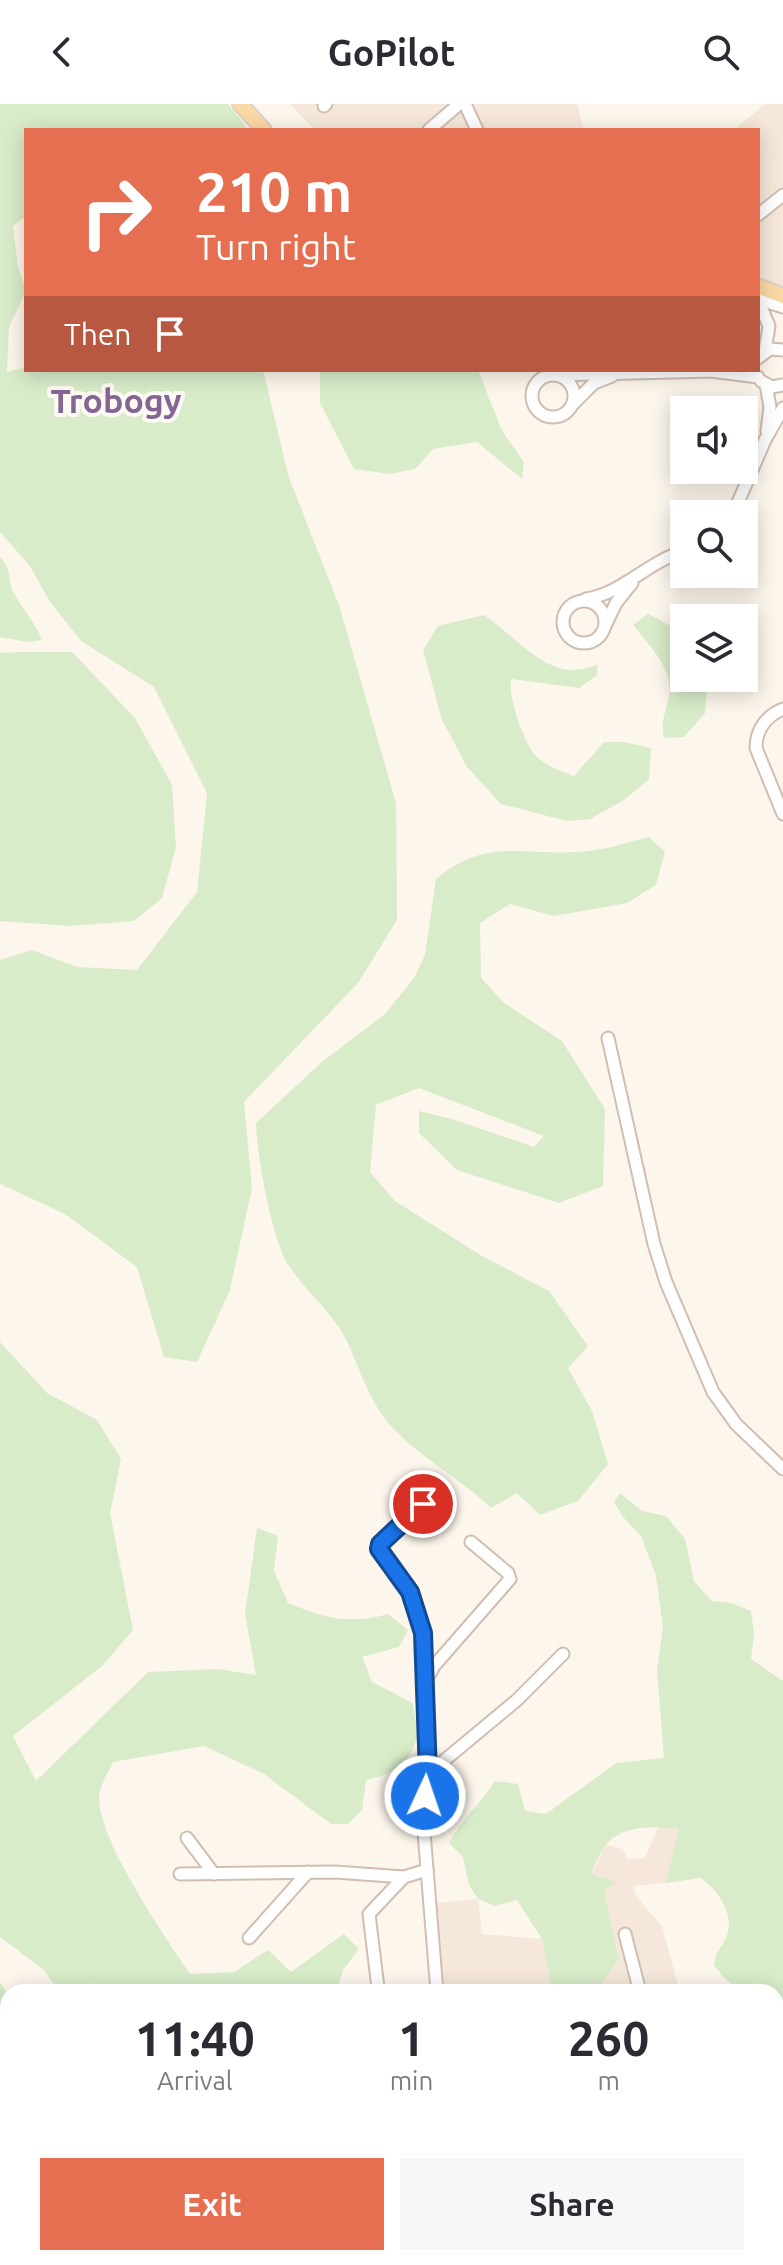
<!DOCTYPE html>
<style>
:root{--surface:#fff;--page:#f7f7f7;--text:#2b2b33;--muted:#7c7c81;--accent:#e76f51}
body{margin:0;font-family:Ubuntu,sans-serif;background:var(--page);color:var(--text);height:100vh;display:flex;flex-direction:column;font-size:30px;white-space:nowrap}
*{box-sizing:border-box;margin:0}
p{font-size:26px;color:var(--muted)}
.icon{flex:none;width:44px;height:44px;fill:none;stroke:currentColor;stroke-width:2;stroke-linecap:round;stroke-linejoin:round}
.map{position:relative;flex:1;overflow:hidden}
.side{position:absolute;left:0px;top:1880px;width:784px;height:282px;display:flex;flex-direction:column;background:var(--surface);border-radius:24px 24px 0 0;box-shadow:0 4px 20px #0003}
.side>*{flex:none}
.top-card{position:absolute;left:24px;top:24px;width:736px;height:244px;border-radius:0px;box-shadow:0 4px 20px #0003;background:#e76f51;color:#fff;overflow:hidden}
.fabs{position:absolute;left:670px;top:292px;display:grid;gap:16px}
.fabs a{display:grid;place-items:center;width:88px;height:88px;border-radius:0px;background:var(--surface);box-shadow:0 4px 20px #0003;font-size:40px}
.pin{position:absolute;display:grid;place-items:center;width:68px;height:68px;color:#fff;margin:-34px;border:4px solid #fff;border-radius:50%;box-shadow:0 2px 8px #0007}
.me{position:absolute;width:88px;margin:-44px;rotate:3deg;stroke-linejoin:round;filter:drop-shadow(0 0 6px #0008)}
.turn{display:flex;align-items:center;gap:28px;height:168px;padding:0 40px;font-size:36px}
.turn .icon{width:104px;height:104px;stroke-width:2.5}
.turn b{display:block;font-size:56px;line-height:68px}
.then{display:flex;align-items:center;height:76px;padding:0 40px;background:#0003;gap:16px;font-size:30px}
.eta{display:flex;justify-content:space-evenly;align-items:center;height:136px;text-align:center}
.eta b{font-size:48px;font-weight:700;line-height:56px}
.action{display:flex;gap:16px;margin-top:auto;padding:16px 40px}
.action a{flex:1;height:92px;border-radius:0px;background:var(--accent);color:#fff;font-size:32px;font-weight:700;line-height:92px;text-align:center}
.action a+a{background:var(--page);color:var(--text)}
header{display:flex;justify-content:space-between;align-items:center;height:104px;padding:0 40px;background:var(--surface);font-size:36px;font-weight:700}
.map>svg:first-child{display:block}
.residential{fill:#f5e8da}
.green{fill:#d8ecc9}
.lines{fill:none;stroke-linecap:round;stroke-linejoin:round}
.minor-casing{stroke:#d1beb0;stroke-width:15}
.major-casing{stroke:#dad1cd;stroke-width:18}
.minor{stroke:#fff;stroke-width:11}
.major{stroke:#fbd9a5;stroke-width:14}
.route-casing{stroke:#114b97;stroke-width:20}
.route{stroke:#1a73e8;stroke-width:14}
.labels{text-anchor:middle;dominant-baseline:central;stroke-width:8;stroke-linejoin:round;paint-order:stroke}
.district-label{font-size:34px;font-weight:bold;fill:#846695;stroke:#fffaf3}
</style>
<header><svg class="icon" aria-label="back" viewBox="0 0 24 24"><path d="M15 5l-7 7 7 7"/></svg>GoPilot<svg class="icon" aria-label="search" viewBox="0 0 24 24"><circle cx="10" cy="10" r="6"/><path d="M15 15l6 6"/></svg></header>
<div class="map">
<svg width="783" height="2161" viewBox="0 0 783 2161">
<rect width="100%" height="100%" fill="#fdf6ec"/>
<g class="residential">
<path d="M290,0H577L584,26H315Z"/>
<path d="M765,0H783V188L758,178V26H734Z"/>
<path d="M659,1722L680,1725L666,1779L633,1782L636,1792L662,1822L680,1888H594L619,1856L604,1786L615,1778L591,1771L606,1741L623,1745L628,1755L645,1754Z"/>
<path d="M478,1795L482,1830L542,1835L552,1888H443L435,1799Z"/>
<path d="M313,2154H734L736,2161H320Z"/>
</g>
<g class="green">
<path d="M0,0H228L249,26H26V112L13,122L18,163L26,187L9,223L7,268L26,263V266H263L289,374L339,501L396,699L397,816L358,879L244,998L252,1084L230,1186L197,1258L164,1253L137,1163L65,1110L0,1080V856L32,846L77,863L137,866L197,788L207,689L154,583L81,537L51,499L29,461L0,428Z"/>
<path d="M320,266H478L502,327L524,358L522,375L477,338L433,345L415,365L390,370L354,365L320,299Z"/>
<path d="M0,453C14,468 6,475 14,489C23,506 35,518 42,536L27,538L0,533Z"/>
<path d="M648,510L684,529V574H708L705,609L684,633L664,634C661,619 664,612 668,597C676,566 651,544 633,521Z"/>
<path d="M484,511C510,528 540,566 573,566C581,566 590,563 598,561L597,571L579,584L511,575C508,592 523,637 535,651C546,662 560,667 574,672L604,638H624L651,644L649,675L624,696L590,715L567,717L501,700L467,663L442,616L423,546L438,522Z"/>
<path d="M20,548H72L135,614L172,681L176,743L162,794L134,817L70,822L0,817V549Z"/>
<path d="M649,733L665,748L656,781L627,799L554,812L510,800L480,819L481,874L504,899L562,937L605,1005L603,1082L559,1099L457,1066L419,1029V1007L452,1015L534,1043L544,1032L419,984L376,1001L370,1068L395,1097L482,1152L549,1187L588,1242L568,1264L592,1307L608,1360L578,1397L540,1411L517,1389L491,1404C460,1374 420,1354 391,1322C369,1298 360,1264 346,1235C332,1209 306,1187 289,1162C272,1137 257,1051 256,1019L323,957L385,910L414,874L425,851L436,775C486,734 518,751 577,748C601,747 626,739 649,733Z"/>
<path d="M0,1238L47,1289L97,1316L121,1355L110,1409L133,1526L102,1562L13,1632L36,1677L148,1568L218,1565L256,1571L245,1510L257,1424L278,1432L274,1467L288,1499C325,1514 349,1521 388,1510L408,1526L399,1543L362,1553L372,1578L413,1599C414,1609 418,1623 417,1632C412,1659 389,1672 366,1676L362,1706L348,1720H331L264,1670L204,1642L113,1658C109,1667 103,1677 100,1686C90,1726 167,1835 190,1870L234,1868L268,1846L291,1868L344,1830L359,1845L343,1866L336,1888H96L91,1879L82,1888H59L44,1866L0,1833Z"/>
<path d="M620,1389L642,1407L666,1412L685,1435L694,1477L712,1497L731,1499L751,1507L754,1529L751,1555L783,1577V1987L776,1954V1888C743,1888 734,1888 714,1861C715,1847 723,1843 727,1831C735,1809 717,1786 701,1774L666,1779L679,1725C656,1722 621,1721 606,1741C599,1749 595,1761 591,1770L616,1778L604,1786L619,1856L594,1888H552L542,1835L517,1796L495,1802L478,1795L469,1781L463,1753L449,1739C461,1715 481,1700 495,1677L518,1680L525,1707L546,1710L616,1659L664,1654L657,1566L663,1523L656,1472L641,1432L623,1413L614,1398Z"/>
<path d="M0,1878L8,1891V2111L0,2124L8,2131V2154H31L35,2161H0Z"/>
</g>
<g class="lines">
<defs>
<g id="minor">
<path d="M465,0L477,26"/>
<path d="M324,2L326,0"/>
<path d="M429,26L459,0"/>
<path d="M758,111L783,91"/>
<path d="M758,195L783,203"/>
<path d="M758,196L769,222L765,247"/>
<path d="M758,254L770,245L783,246"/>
<circle cx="553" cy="292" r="21"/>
<path d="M553,271L711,267L758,273"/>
<path d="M761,277L772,283L783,281"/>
<path d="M766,281L770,303L767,327"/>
<path d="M572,301L594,279L612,272"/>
<path d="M733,410L765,336L783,304"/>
<path d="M586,495C623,489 646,459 684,447"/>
<circle cx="584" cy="518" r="21"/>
<path d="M605,522L616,499L632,479"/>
<path d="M783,605C766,612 756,626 756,644L783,710"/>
<path d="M608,934L654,1140L666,1178L713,1288L736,1320L783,1365"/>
<path d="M423,1400L380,1440L379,1445C385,1458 398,1468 405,1481C425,1511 423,1545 424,1579"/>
<path d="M428,1670L517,1596L563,1550"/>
<path d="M187,1734L214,1770"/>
<path d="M180,1770L335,1768L404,1773L427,1766"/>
<path d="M625,1830L640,1888"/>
<path d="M249,1834L308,1768"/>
<path d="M378,1884L369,1810L404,1773"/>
<path d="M437,1888L424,1728L428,1670L424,1580L434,1562L510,1475L508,1469L471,1438"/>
</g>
<g id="major">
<path d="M240,0L264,26"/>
<path d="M758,182L783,192"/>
<path d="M743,2154L744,2161"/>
<path d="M275,2161L281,2154"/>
</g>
</defs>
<use href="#minor" class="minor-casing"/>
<use href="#major" class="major-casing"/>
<use href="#minor" class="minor"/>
<use href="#major" class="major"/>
</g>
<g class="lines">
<defs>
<path id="route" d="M423,1400L380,1440L379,1445L410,1488L423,1529L428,1670L425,1692"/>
</defs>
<use href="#route" class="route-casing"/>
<use href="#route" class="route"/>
</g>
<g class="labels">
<g class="district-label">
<text x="116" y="296">Trobogy</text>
</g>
</g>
</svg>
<div class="fabs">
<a><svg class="icon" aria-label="sound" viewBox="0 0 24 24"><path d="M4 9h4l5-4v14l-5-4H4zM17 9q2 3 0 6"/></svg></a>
<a><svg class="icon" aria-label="search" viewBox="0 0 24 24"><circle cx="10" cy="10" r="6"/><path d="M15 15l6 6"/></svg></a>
<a><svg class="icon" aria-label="layers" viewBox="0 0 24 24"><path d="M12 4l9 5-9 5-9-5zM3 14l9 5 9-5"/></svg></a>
</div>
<div class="pin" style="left:423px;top:1400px;background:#d93025"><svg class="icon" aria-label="arrive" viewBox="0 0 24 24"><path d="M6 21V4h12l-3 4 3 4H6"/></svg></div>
<svg class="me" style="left:425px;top:1692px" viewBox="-20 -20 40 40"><circle r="17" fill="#1a73e8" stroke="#fff" stroke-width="3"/><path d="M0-11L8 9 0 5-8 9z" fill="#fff"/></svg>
<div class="top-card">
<div class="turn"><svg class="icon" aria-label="right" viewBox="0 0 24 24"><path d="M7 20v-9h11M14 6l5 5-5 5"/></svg><div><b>210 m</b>Turn right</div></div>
<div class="then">Then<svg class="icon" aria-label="arrive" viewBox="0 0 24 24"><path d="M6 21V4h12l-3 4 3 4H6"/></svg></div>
</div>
<section class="side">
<div class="eta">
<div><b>11:40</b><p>Arrival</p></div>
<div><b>1</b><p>min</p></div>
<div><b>260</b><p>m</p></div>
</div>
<div class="action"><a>Exit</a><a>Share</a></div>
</section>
</div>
